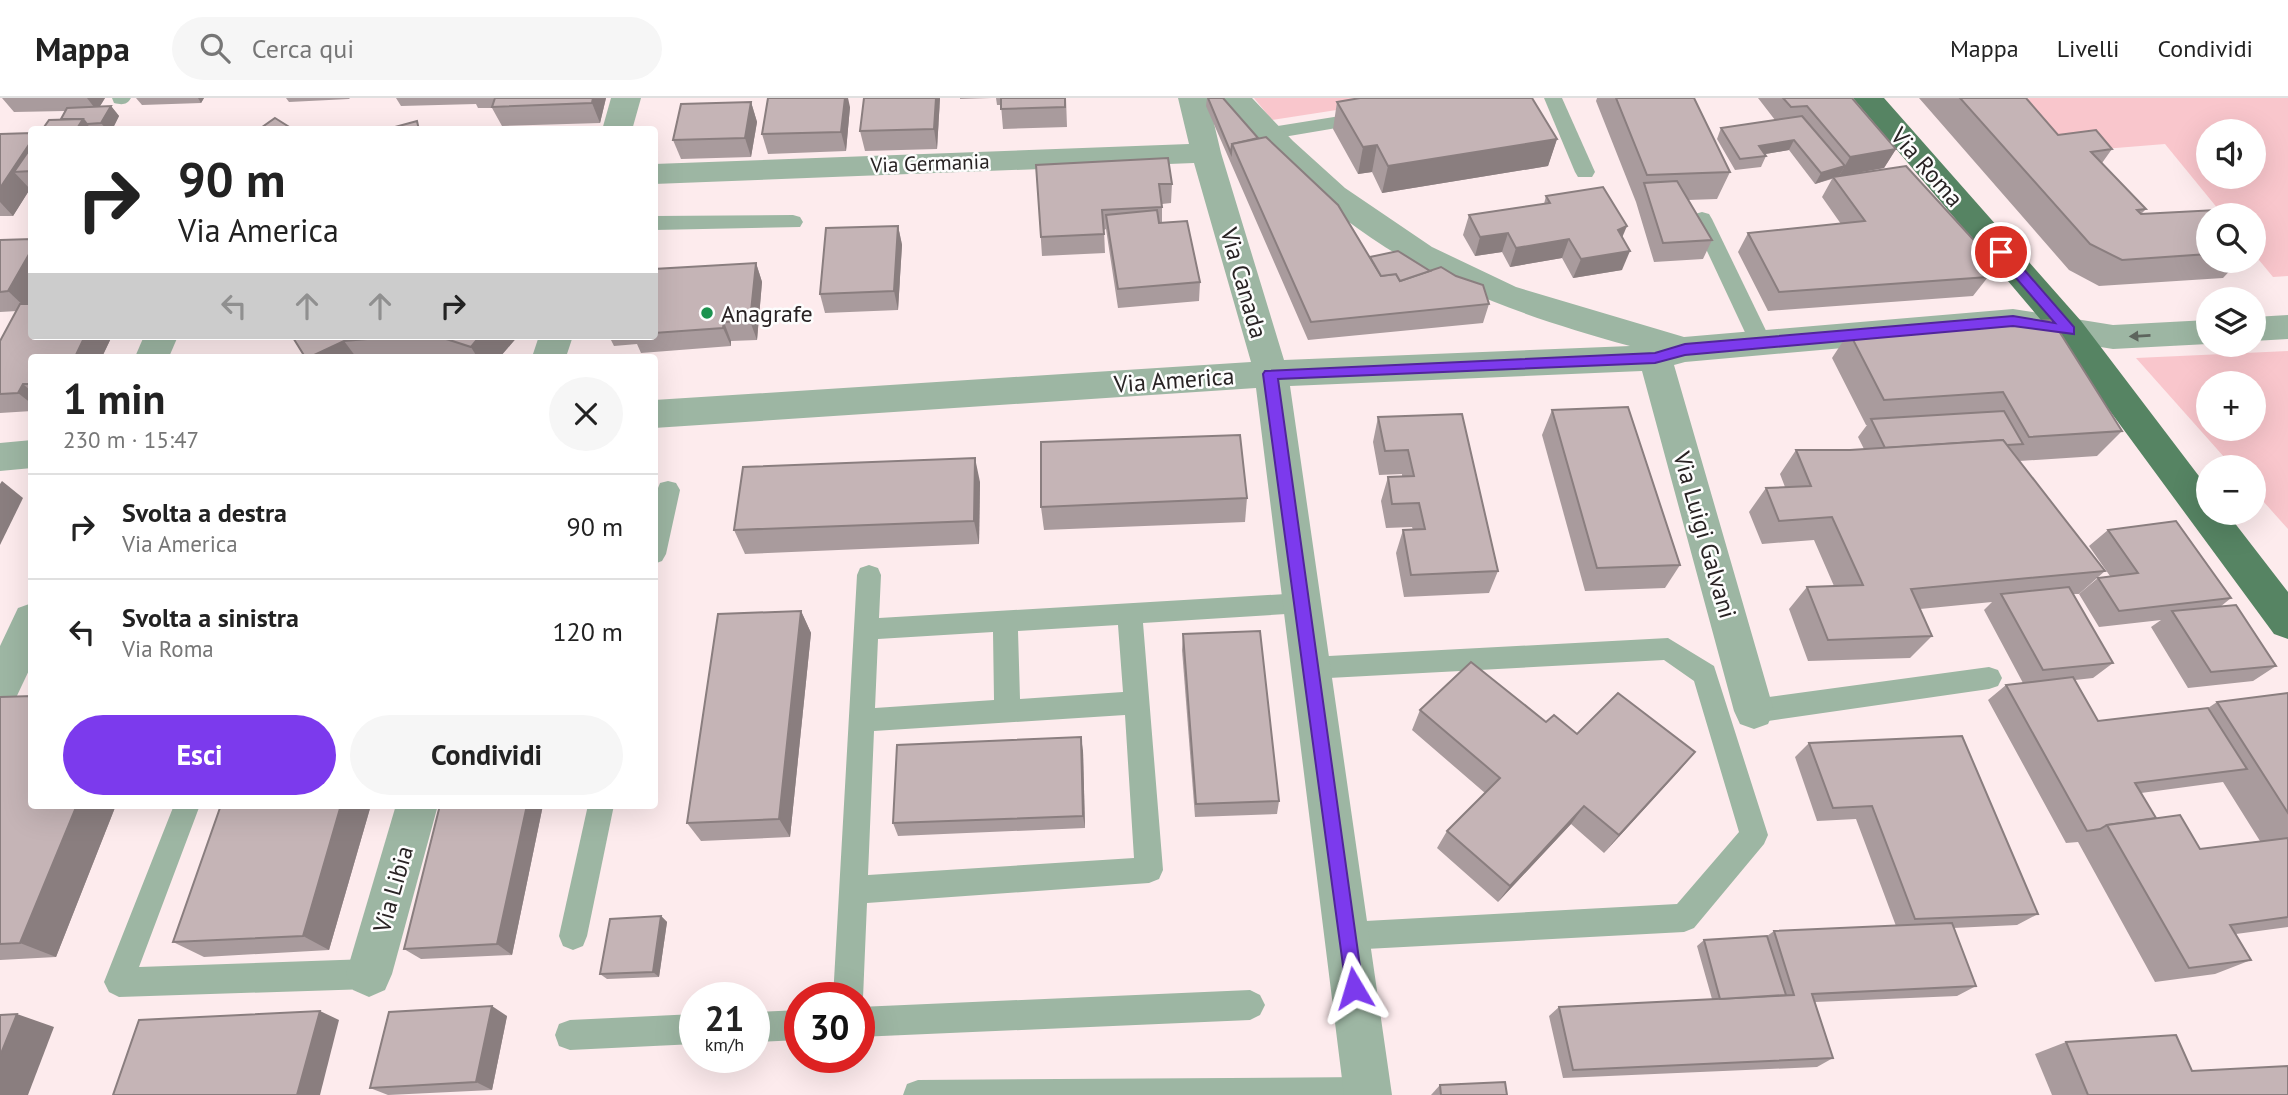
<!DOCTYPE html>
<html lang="it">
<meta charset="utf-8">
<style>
:root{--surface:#fff;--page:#f6f6f6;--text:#222;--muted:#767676;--line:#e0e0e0;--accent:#7c3aed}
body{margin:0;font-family:"PT Sans",sans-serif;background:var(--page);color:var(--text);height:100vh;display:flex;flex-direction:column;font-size:26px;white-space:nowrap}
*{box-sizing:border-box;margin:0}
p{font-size:23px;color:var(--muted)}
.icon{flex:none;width:38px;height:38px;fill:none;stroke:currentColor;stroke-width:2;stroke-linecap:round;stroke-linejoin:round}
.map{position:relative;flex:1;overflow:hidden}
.drawer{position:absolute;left:28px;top:256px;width:630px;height:455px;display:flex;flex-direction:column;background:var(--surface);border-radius:7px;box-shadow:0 7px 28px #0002}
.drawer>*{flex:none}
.top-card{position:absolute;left:28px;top:28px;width:630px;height:214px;border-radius:7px;box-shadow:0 7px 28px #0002;background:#fff;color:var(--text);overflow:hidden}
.tools{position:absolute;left:2196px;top:21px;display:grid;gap:14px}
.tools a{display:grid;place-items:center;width:70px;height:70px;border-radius:50%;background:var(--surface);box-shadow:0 7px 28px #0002;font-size:35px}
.speed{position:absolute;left:679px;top:884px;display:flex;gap:14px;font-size:35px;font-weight:700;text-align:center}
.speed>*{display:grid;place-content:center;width:91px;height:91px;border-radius:50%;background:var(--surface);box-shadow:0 7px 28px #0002;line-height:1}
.speed small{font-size:18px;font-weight:400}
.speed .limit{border:10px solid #d22;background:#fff;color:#111}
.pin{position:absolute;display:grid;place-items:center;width:60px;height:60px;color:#fff;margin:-30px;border:4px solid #fff;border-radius:50%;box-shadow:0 2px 7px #0007}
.me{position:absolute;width:77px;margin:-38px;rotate:353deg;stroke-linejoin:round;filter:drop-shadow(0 0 5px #0008)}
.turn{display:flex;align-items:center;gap:24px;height:147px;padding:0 35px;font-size:32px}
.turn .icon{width:91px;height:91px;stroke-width:2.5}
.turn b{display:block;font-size:49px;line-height:60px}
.lanes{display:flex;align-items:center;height:66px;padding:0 35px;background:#0003;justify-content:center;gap:35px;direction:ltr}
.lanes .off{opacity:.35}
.round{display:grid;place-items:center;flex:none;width:74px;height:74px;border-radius:37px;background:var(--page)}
.headline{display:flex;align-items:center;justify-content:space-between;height:119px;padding:0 35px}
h1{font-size:42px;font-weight:700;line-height:52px}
.cta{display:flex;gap:14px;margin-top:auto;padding:14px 35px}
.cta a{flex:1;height:80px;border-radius:42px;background:var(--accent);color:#fff;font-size:28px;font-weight:700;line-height:80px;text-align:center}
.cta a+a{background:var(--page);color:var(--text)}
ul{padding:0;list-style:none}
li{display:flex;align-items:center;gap:21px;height:105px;padding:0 35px;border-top:2px solid var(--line)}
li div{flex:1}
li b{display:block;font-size:26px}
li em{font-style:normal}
header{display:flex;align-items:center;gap:42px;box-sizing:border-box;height:98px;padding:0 35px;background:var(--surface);border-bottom:2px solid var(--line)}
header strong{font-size:33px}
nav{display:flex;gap:38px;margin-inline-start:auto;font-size:24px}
.search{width:490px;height:63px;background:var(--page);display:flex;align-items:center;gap:18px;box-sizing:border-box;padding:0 24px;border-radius:38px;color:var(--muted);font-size:26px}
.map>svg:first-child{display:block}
.green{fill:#f9c6cc;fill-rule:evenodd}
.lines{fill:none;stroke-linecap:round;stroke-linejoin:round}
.lane{fill:#9db6a3;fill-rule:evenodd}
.street{fill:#9db6a3;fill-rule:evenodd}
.primary{fill:#568463;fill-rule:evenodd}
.wall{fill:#a99b9d;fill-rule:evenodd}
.shaded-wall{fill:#8a7e7f}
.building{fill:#c5b4b6;stroke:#8a7e7f;stroke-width:2}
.oneway{fill:#5d655d}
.route{fill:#7c3aed;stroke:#51269a;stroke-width:2}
.poi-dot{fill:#1b924e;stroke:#fdfdfd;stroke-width:2.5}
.labels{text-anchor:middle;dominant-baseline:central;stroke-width:5;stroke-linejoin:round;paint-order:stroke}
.far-street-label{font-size:21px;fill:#282223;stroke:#fdfdfd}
.street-label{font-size:24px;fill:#282223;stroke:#fdfdfd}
.poi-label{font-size:24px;fill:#282223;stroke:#fdfdfd;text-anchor:start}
</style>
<header>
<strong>Mappa</strong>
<div class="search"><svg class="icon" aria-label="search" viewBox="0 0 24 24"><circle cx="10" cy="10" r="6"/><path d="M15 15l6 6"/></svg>Cerca qui</div>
<nav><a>Mappa</a><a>Livelli</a><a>Condividi</a></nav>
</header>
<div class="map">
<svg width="2288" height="997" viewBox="0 0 2288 997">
<rect width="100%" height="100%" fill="#fdebed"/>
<g class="green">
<path d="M1254,0H1414L1272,22Z"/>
<path d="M1999,0H2288V178L2273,179L2254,156V117H2223L2165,46L2042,56ZM2208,33H2254V79H2208Z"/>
<path d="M2288,253V431L2254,393V369H2233L2136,260ZM2208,285H2254V331H2208Z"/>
</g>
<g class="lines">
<g class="lane">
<path d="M112,0H131C127,7 122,7 114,5Z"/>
<path d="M1544,0H1562L1595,74L1592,79H1578L1575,74Z"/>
<path d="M1365,14L1372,16L1374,20L1372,24L1266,42L1259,40L1257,36L1259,32L1266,30Z"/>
<path d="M1702,114L1709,116L1712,121L1772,245L1769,251L1761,253L1753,251L1750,245L1692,121L1695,116Z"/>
<path d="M793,117L800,119L803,124L800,129L654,132V118Z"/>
<path d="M668,383L676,385L680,392L666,456L662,463L654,466V400L660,385Z"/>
<path d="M869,467L878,470L881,477L879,520L1302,495L1311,498L1314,505L1311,512L1302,515L1143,525L1163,772L1159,781L1149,785L867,805L863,900L859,908V900H833L857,477L860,470ZM1118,527L1123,594L1020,601L1018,533ZM993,534L994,602L875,610L878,541ZM1125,617L1134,760L868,777L874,633Z"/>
<path d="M1668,540L1714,568L1768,737L1764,746L1694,830L1684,834L1347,852L1337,848L1333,838L1337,828L1347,824L1677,806L1739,734L1694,583L1664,562L1310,581L1301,578L1297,570L1301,562L1310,559Z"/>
<path d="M1989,569L1998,572L2002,580L1998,588L1989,591L1754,625L1745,621L1741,613L1745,605L1754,601Z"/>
<path d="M174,707H200L139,869L369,861L379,866L384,876L379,886L369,891L119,899L109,894L104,884Z"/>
<path d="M588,707H614L587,838L583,848L573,852L563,848L559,838Z"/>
<path d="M1250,892L1260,897L1265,907L1260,917L1250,922L859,939V909Z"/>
<path d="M800,912V942L754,944V914Z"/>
<path d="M695,916V946L570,952L559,948L555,937L559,926L570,922Z"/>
<path d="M1368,979L1379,983L1382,997H903L907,986L918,982Z"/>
</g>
<g class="street">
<path d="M611,0H641L632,32H602Z"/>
<path d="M1178,0H1208L1221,55L1284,262L1630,248C1493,210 1391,171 1286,71C1263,50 1239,27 1221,0H1252L1293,43L1345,90L1432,149L1516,189L1684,239L2013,211L2113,227L2208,222V246L2113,251L2013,235L1685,264L1674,267L1774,613L1768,626L1754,631L1740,626L1734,613L1642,273L1290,288L1392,997H1344L1256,290L654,330V302L1251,264L1194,65L654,86V66L1189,46Z"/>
<path d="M2288,217V241L2254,243V219Z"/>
<path d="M144,238H178L169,259H135Z"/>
<path d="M539,238H573L566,259H532Z"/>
<path d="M32,342V370L0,373V345Z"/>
<path d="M32,505V566L14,604L0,609V548L18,510Z"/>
<path d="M396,707H438L392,876L385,892L369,899L353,892L346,876Z"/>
</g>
<path class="primary" d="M1853,0H1884L2081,223L2208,390V415H2227L2288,494V541L2274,536L2057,241Z"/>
</g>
<g class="wall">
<path d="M2,0H105L100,8H111L119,18L112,32H42L61,21L65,13L14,14Z"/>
<path d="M136,0H204L201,5L142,7Z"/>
<path d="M286,0H350L349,1L289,4Z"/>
<path d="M396,0H606L600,25L502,28L492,10H478L476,6L401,8Z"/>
<path d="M940,0L937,51L865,53L860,33Z"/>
<path d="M960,0H992L960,1Z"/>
<path d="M996,0H1066L1067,29L1003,31L1001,7H997Z"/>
<path d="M1207,0H1223L1258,40L1370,159L1430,173L1489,206L1483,225L1308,242L1206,8Z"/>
<path d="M1597,0H1694L1730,74L1717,101L1688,102L1712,142L1703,161L1654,164L1636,104L1596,3Z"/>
<path d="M1758,0H1852L1896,51L1884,70L1840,78L1988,179L1973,198L1768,213L1738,154L1748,135L1841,126L1822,99L1832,81L1815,86L1789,52L1765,56L1766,58L1761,69L1735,72L1717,41L1721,30L1775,22Z"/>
<path d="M1919,0H2026L2058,37L2112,51L2102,65L2146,111L2141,116L2208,117V163H2239L2223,180L2099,188L2069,172Z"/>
<path d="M751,4L757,24L751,59L681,61L673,42Z"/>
<path d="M1337,4L1557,41L1548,68L1382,95L1372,74L1358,76L1333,31Z"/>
<path d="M850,9L846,53L768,56L762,36Z"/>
<path d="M32,35V92L30,91L13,118H0V36Z"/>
<path d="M1036,67L1172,86L1171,105L1162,106V125L1200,184L1199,203L1118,210L1106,131L1104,132L1105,155L1042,158Z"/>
<path d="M1546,98L1622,139V172L1573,180L1562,160L1510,169L1502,154L1475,158L1463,137L1469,117L1544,106Z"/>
<path d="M898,128L902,147L898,212L825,215L820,196Z"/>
<path d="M32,141V238H112L102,259H32V313L0,315V243L17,213L0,214V142Z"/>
<path d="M756,165L762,184L757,242L731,243V248L641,255L637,246L614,248L609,238H654V171Z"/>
<path d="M1849,234L2122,333L2097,358L2019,363L2105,473L2079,496H2073L2113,565L2093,580L2075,582L2098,623L2208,610L2217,604L2288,595V829L2236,836L2251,862L2215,876L2155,884L2078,744L2066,745L1988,602L2006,587L2023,585L1984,512L1992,504L1920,511L1932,538L1910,560L1808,563L1789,511L1807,489L1834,488L1814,442L1762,446L1749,414L1766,390L1785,389L1780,376L1796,352L1864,351L1858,339L1867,327H1866L1832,260ZM2223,684L2260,743L2200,751L2156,720L2141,695Z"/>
<path d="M292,238H518L500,259H305Z"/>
<path d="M1552,312L1680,467L1665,490L1585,493L1542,337Z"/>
<path d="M1462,316L1498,473L1489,495L1404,499L1396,455L1403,432H1413L1412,429L1386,430L1381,403L1388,379L1402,378V376L1379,377L1373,344L1378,319Z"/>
<path d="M980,384L979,446L745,456L734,432Z"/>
<path d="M1247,400L1245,424L1044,432L1041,409Z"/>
<path d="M2108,432L2231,500L2220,509L2276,568L2253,583L2188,590L2151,529L2161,522L2099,529L2079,496L2098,480L2110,478L2089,448Z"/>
<path d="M801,513L811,535L790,739L701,743L687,725Z"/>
<path d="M1183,536L1279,703L1277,716L1195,719L1182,552Z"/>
<path d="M0,599L32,707H116L56,859L0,862Z"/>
<path d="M1420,612L1546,624L1577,636L1695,654L1604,755L1571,726L1498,804L1437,750L1447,733L1485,695L1412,632Z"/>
<path d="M1809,645L2038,816L2017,827L1953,830L1976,888L1957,898L1815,904L1833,960L1817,969L1563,980L1549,918L1559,909L1712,901L1697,848L1704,842L1767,838L1774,833L1896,828L1856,721L1817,723L1795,659Z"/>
<path d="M1083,653L1085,730L898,738L893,725Z"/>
<path d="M221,707H371L329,852L204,859L173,844Z"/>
<path d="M440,707H543L512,857L421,861L404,851Z"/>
<path d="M661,818L667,824L659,879L607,881L600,876Z"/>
<path d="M507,918L492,992L388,997L370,990Z"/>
<path d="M2066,944L2288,997H2052L2035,956Z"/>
<path d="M1440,987L1507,997H1431Z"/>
</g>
<g class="shaded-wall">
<path d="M87,0H105L97,13Z"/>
<path d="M198,0H204L201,5Z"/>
<path d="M593,0H606L600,25L592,5Z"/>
<path d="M845,0H848L850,9L846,53L841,34Z"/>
<path d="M936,0H940L937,51L934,31Z"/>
<path d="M751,4L757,24L751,59L745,40Z"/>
<path d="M111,8L119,18L112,32H107L101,25Z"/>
<path d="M83,21L92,32H76Z"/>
<path d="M1557,41L1548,68L1382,95L1388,68Z"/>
<path d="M32,42V73L14,74L30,91L13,118L0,104V90Z"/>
<path d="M1794,42L1789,52L1754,58L1759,48Z"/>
<path d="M1377,47L1372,74L1358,76L1363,49Z"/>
<path d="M1896,51L1884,70L1839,78L1850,59Z"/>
<path d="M1845,68L1839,78L1815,86L1821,75Z"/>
<path d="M898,128L902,147L898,212L894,193Z"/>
<path d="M1627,128L1619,147L1618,132Z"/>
<path d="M1508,135L1502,154L1475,158L1480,139Z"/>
<path d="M1569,141L1562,160L1510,169L1516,150Z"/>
<path d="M32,151V204L28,212L8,193Z"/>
<path d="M1630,153L1622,172L1573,180L1581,161Z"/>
<path d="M756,165L762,184L757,242L750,223Z"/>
<path d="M724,224L731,243V248L723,230Z"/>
<path d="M85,238H112L102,259H75Z"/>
<path d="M480,238H518L500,259H477L471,249Z"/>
<path d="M344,243L356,259H310Z"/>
<path d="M23,286L32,294V306L18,295Z"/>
<path d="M975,360L980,384L979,446L974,423Z"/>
<path d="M2,383L23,400L0,447V386Z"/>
<path d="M801,513L811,535L790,739L779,721Z"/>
<path d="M1081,639L1083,653L1085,730L1083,718Z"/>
<path d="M1695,654L1679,673L1604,755L1619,737Z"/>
<path d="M77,707H116L56,859L20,845Z"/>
<path d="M341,707H371L329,852L303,838Z"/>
<path d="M527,707H543L512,857L497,846Z"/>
<path d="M1584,708L1571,726L1498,804L1510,788Z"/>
<path d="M661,818L667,824L659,879L653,874Z"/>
<path d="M492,908L507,918L492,992L476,984Z"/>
<path d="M320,913L339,922L320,997H297Z"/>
<path d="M17,916L54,929L28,997H0V958Z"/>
</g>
<g class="building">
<path d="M495,0H593L592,5L492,9Z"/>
<path d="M768,0H845L841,34L762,36Z"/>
<path d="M864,0H936L934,31L860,33Z"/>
<path d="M1001,0H1065V9L1001,11Z"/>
<path d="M1208,0H1223L1258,40L1232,46L1231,55Z"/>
<path d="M1360,0H1532L1557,41L1388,68L1377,47L1363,49L1337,4Z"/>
<path d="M1616,0H1694L1730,74L1647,77Z"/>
<path d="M1783,0H1852L1896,51L1850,59L1807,8L1791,9Z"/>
<path d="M1960,0H2026L2058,37L2096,32L2112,51L2091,54L2146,111L2137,112L2141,116L2217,112L2221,117H2208V156L2122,162L2090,146Z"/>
<path d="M751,4L745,40L673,42L681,6Z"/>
<path d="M111,8L101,25L87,26L83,21H61L67,10Z"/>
<path d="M1802,18L1845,68L1821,75L1794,42L1759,48L1766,58L1740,61L1721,30Z"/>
<path d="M275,20L294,32H258Z"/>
<path d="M83,21L76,32H42L49,22Z"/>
<path d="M417,23L419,32H384Z"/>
<path d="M32,35V42L0,90V36Z"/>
<path d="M1266,39L1338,107L1381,178L1396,176L1400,183L1441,169L1456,178L1483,187L1489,206L1311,224L1232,46Z"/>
<path d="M32,48V73L14,74Z"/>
<path d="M1168,60L1172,86H1159L1162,109L1102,112L1104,136L1041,139L1036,67Z"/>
<path d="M1906,68L1991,161L1988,179L1779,194L1748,135L1865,123L1833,79Z"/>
<path d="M1677,83L1712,142L1663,145L1644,85Z"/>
<path d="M1603,89L1627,128L1618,132L1630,153L1581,161L1569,141L1516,150L1508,135L1480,139L1469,117L1550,105L1546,98Z"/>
<path d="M1157,112L1159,125L1187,123L1200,184L1118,191L1106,117Z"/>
<path d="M898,128L894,193L820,196L826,130Z"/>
<path d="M32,141V151L8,193L0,194V142Z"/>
<path d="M1398,153L1430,173L1400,183L1396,176L1381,178L1370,159Z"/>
<path d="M756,165L750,223L724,224L723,230L654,235V171Z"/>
<path d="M20,206H32V238H85L75,259H32V286H23L18,295L0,296V243Z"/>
<path d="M2052,222L2122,333L2029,339L2003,294L1884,302L1849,234Z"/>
<path d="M292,238H402L344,243L310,259H305Z"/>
<path d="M437,238H480L471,249Z"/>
<path d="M1628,309L1680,467L1597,470L1552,312Z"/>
<path d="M2004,313L2023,346L2007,347L2003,342L1885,350L1871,321Z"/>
<path d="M1462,316L1498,473L1411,477L1403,432L1425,431L1419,405L1392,406L1388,379L1414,378L1408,352L1385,353L1378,319Z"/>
<path d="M1240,337L1247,400L1041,409V344Z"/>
<path d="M2003,342L2105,473L1911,491L1932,538L1828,542L1807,489L1863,487L1832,419L1779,423L1766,390L1811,388L1796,352H1850Z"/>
<path d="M975,360L974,423L734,432L743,369Z"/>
<path d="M2176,423L2231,500L2119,513L2098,480L2138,475L2108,432Z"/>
<path d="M2069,489L2113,565L2043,572L2001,496Z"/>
<path d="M2236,507L2276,568L2211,574L2172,513Z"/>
<path d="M801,513L779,721L687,725L718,516Z"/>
<path d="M1260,533L1279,703L1196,706L1183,536Z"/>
<path d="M1471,564L1546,624L1554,617L1577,636L1618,595L1695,654L1619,737L1584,708L1510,788L1447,733L1500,680L1420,612Z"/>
<path d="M2073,579L2098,623L2208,610L2247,671L2135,685L2156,720L2107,727L2100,731L2087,733L2006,587Z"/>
<path d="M2288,595V715L2217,604Z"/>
<path d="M32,598V707H77L20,845L0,846V599Z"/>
<path d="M1962,638L2038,816L1915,821L1872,708L1833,710L1809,645Z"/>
<path d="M1081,639L1083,718L893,725L897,647Z"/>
<path d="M221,707H341L303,838L173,844Z"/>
<path d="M440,707H527L497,846L404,851Z"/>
<path d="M2180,717L2200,751L2288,740V819L2230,827L2251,862L2189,870L2107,727Z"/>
<path d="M661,818L653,874L600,876L610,821Z"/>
<path d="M1952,825L1976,888L1812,896L1833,960L1573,972L1559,909L1794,897L1774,833Z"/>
<path d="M1767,838L1786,897L1720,901L1704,842Z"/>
<path d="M492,908L476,984L370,990L389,914Z"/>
<path d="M320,913L297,997H113L139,922Z"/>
<path d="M17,916L0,958V917Z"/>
<path d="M2176,937L2192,973L2288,968V997H2088L2066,944Z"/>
<path d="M1505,984L1507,997H1441L1440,987Z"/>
</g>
<defs><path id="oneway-solid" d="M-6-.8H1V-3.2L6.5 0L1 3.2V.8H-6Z" transform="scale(1.75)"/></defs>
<use class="oneway" href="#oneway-solid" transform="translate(2140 238) rotate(177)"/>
<path class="route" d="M2001,149L2006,151L2074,229V236L2013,228L1685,257L1655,265L1278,281L1363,890L1361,897L1354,899L1347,897L1263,276L1265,273L1655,255L1685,246L2013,218L2055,225L1996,157L1995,154Z"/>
<circle class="poi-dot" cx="707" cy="215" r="7"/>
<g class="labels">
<g class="far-street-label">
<text transform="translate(930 65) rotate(-2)">Via Germania</text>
</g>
<g class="street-label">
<text transform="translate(1927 69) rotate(49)">Via Roma</text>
<text transform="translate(1244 185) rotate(74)">Via Canada</text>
<text transform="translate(1174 282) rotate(-4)">Via America</text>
<text transform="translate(1705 437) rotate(74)">Via Luigi Galvani</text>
<text transform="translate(393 791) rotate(-74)">Via Libia</text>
</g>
<g class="poi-label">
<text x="721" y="215">Anagrafe</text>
</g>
</g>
</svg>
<div class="tools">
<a><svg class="icon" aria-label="sound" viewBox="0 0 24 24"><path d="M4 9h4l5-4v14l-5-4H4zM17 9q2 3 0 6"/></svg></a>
<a><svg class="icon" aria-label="search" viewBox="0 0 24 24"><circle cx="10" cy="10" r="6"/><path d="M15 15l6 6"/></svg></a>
<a><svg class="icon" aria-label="layers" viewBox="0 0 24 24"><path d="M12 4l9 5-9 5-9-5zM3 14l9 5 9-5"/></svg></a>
<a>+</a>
<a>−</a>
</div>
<div class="speed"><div>21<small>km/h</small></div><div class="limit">30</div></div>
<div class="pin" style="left:2001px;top:154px;background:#d93025"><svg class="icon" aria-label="arrive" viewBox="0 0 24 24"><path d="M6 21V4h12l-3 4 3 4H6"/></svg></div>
<svg class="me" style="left:1354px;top:890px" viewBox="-20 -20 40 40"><path d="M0-17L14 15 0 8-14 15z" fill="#7c3aed" stroke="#fff" stroke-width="4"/></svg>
<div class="top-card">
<div class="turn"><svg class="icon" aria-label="right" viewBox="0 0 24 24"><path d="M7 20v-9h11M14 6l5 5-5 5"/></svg><div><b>90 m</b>Via America</div></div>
<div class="lanes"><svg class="icon off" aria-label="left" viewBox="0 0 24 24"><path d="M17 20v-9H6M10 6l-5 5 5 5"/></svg><svg class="icon off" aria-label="ahead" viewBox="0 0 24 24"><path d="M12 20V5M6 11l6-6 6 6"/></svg><svg class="icon off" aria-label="ahead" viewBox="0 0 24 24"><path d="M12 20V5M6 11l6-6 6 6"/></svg><svg class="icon" aria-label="right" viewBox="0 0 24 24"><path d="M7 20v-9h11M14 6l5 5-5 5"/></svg></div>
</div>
<section class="drawer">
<div class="headline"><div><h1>1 min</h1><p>230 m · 15:47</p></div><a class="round"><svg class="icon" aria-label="close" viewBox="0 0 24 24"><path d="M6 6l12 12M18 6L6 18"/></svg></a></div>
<ul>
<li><svg class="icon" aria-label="right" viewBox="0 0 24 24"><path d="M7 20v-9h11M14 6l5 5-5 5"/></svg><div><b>Svolta a destra</b><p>Via America</p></div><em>90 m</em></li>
<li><svg class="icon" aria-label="left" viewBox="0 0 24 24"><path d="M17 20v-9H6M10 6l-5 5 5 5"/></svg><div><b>Svolta a sinistra</b><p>Via Roma</p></div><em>120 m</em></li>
</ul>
<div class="cta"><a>Esci</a><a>Condividi</a></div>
</section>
</div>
